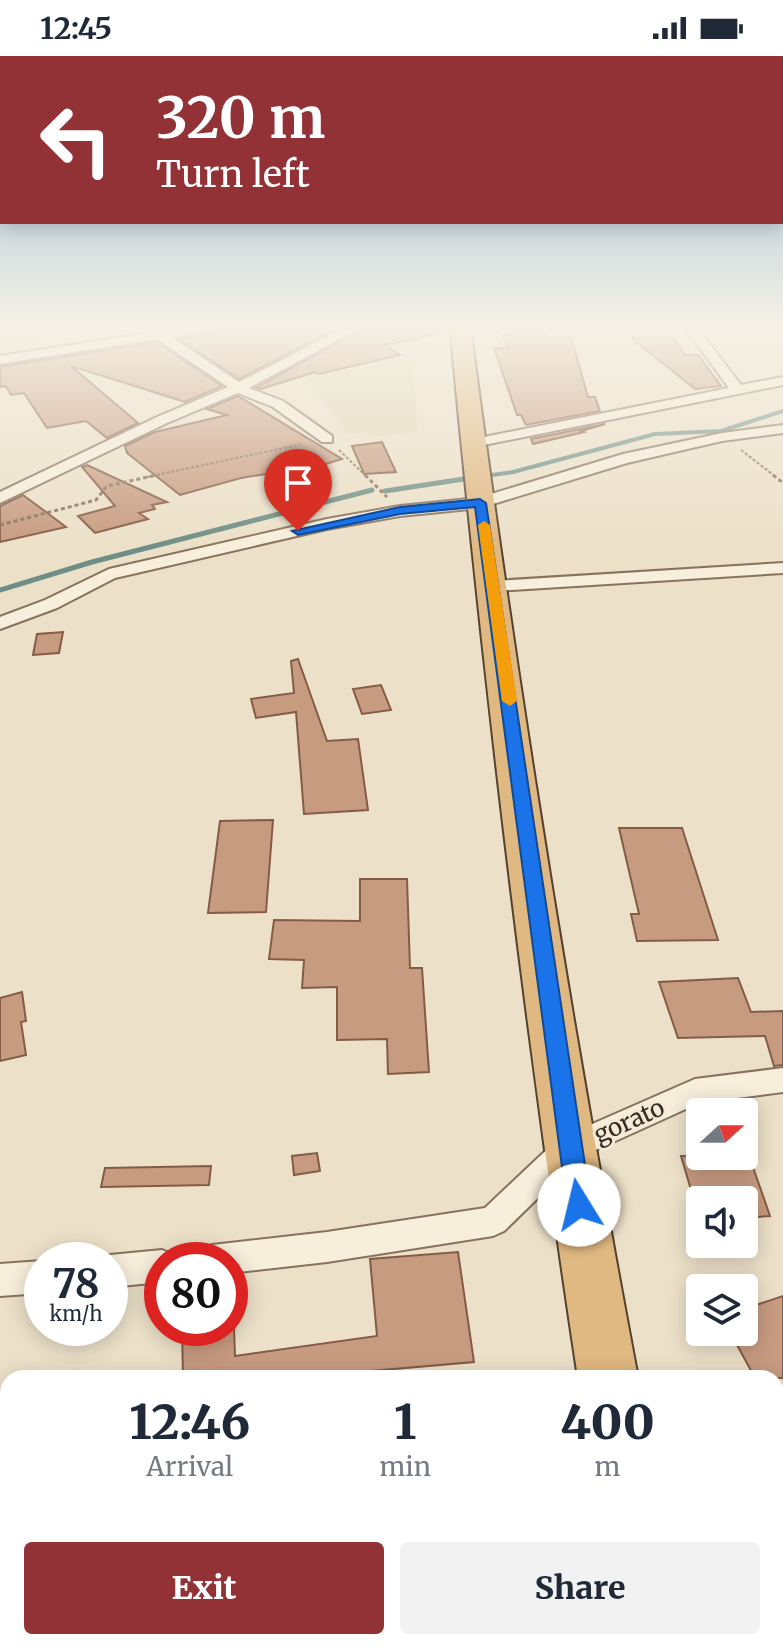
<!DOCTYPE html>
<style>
:root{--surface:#fff;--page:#f2f2f3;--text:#1f2937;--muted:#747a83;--accent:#923236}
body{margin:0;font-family:Merriweather,serif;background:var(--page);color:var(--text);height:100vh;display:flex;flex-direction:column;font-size:30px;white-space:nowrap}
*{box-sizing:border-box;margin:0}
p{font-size:26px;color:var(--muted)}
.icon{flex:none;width:44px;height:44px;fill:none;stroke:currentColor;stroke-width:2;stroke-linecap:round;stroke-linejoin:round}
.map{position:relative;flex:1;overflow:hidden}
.side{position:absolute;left:0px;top:1314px;width:784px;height:280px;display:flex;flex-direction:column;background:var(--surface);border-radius:24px 24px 0 0;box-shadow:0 4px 20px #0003}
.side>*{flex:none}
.hud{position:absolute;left:0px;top:0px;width:784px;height:168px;box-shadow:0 4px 20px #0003;background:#923236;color:#fff;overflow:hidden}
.needle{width:52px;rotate:69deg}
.buttons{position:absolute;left:686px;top:1042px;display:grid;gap:16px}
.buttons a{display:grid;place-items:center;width:72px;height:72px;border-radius:8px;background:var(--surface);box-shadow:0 4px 20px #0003;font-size:40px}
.speed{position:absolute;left:24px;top:1186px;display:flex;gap:16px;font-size:40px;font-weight:700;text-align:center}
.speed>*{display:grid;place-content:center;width:104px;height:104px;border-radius:50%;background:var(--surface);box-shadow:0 4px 20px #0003;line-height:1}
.speed small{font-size:20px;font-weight:400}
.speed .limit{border:12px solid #d22;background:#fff;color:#111}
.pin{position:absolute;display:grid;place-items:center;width:68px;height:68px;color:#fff;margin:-82px -34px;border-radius:50% 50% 50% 0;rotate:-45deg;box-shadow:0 0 8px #0007}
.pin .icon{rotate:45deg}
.me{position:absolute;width:88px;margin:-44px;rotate:351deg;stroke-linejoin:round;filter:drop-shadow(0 0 6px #0008)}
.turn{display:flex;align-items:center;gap:28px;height:168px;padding:0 24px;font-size:36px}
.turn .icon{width:104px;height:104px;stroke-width:2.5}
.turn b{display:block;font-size:56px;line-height:68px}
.eta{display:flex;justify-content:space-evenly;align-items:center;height:136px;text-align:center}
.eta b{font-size:48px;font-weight:800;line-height:56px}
.button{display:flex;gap:16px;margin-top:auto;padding:16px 24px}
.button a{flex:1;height:92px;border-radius:8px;background:var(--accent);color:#fff;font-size:32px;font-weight:800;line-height:92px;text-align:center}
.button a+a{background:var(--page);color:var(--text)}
.status{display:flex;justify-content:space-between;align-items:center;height:56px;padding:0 40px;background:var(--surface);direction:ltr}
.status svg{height:22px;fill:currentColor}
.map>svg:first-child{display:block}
.farmland{fill:#e1d8b6}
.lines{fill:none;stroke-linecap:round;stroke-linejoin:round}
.stream-far1{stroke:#6f8e85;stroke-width:4}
.stream{stroke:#6f8e85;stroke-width:5}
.canal{fill:#a8c0b8;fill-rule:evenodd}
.building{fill:#c79b80;stroke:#845c45;stroke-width:2}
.minor-casing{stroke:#87725e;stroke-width:4}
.trunk-casing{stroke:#554132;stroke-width:4}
.path-far1{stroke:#87725e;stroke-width:2;stroke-dasharray:3 2;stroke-linecap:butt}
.path{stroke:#87725e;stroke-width:3;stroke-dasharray:4 3;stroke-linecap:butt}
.minor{fill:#f7eedb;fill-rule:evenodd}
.trunk{fill:#e0b881;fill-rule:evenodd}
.route{fill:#1a73e8;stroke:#114b97;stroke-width:2}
.slow{fill:#f59e0b}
.labels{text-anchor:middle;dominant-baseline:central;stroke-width:6;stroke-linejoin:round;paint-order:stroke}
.near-street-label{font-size:24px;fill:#382b21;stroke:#f4ead7}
</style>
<div class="status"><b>12:45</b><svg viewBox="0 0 49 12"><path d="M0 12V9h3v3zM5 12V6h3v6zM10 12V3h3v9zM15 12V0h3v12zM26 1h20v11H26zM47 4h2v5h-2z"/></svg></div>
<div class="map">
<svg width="783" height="1594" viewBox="0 0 783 1594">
<rect width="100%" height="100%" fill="#ece0c8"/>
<g class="farmland">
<path d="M0,269H136L141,273L0,294Z"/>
<path d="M413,301L417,375L369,382L366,376L350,379L305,323Z"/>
</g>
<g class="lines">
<g class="stream-far1">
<path d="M0,300L194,269"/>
<path d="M477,421L513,416L655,378L721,375L783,355"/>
</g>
<g class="stream">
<path d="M385,435L490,419"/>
<path d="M0,534L92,506L372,434"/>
</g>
<g class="canal">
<path d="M783,1514V1563L776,1566V1517Z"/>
<path d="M715,1586H764L760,1594H711Z"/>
</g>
</g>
<g class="building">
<path d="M260,269H343L239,323L179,283Z"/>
<path d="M369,269H436L437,278L385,289L400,299L319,318L315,316L261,333L256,332Z"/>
<path d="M506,269L545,270L546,281H571L588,341H595L600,355L526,369L521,359H517L494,292H508L502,279H511Z"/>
<path d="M631,282H675L684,299H698L721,330L695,333Z"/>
<path d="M156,286L222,330L185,346L71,310L138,367L107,382L86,365L47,372L24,337L11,339L6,330L0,331V311Z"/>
<path d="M238,340L342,403L301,416L296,413L241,422L180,439L127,397L125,390L155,376L227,359L207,353Z"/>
<path d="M605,368L581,375L584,376L533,388L531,383Z"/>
<path d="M382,386L396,416L364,418L352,390Z"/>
<path d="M87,409L167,446L152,449L155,453L139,457L148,463L95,477L78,460L115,450L82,411Z"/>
<path d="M23,439L46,456L66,471L0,486V450Z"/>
<path d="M63,576L59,597L33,599L37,578Z"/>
<path d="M298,603L327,685L358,683L368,754L304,758L296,656L256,662L251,643L294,637L291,605Z"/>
<path d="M381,629L391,654L362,658L353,633Z"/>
<path d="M273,764L266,856L208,857L220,765Z"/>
<path d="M619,772H682L718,884L637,885L631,858H639Z"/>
<path d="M360,823H407L410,912H422L429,1016L388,1018L387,983L337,984V931L302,932L304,904L269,903L274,864L360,865Z"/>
<path d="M738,922L751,956L783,955V1009L774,1010L765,980L678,982L659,926Z"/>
<path d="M22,936L26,965L21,966L26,999L0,1005V942Z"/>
<path d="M747,1094L770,1160L744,1162V1144H694L681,1100H744V1095Z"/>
<path d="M317,1097L320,1115L294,1119L292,1100Z"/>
<path d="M211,1110L209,1129L101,1131L105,1112Z"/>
<path d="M458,1196L474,1306L360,1316L361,1322H183L182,1272H234L235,1300L377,1280L370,1203Z"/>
<path d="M783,1240V1322H755L730,1276H744V1253Z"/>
</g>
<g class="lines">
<defs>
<g id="minor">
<path d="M201,269H233L171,281L239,326L350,269H366L249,332L283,345L332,380V386H322L273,351L238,337L167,367L0,447V436L157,361L228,331L157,283L0,308V300L150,277L156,273L162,275Z"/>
<path d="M683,269H695L741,329L783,321V329L474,391L467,387L474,383L729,332Z"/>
<path d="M783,369V377L722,385L627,407L480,452L400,460L327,473L115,522L57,552L0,573V561L45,544L109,513L327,463L400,450L478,442L623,398L722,377Z"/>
<path d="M783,507V517L494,535L485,530L494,525Z"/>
<path d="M783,1012V1036L699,1047L580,1101L504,1175L493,1180L327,1206L230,1217V1204H195L200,1193L212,1189L327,1176L485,1152L558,1083L695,1023Z"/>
<path d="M162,1194L174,1199L176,1204H162V1226L110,1231V1204H98L110,1199Z"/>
<path d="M42,1205V1237L0,1240V1208Z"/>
<path d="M783,1421V1460L776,1463V1424Z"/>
</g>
<g id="trunk">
<path d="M450,269H470C516,622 572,973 638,1322H578C525,973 483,621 450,269Z"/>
<path d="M616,1586H686L687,1594H617Z"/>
</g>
</defs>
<use href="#minor" class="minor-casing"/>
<use href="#trunk" class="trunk-casing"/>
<g class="path-far1">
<path d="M339,394L367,421"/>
<path d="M741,394L776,421"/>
<path d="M147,421L303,388"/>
</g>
<g class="path">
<path d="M365,419L387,441"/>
<path d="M773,419L783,427"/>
<path d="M0,469L96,444L107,430L157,419"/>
</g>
<use href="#minor" class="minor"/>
<use href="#trunk" class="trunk"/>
</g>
<linearGradient id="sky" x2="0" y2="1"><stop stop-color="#8eb9d5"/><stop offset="0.55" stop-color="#f6f1e6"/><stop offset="1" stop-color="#f6f1e6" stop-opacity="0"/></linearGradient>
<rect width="783" height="493" fill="url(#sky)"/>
<path class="route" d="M480,443L486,447L591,1149L588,1157L579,1160L570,1157L567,1149L475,451L400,458L298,479L292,475L400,451Z"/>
<path class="slow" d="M484,465L490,469L517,645L510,650L502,645L478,469Z"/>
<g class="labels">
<g class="near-street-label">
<text transform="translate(629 1065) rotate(-24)">gorato</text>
</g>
</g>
</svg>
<div class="buttons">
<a><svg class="needle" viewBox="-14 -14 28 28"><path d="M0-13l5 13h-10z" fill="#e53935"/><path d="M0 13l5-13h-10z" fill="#747a83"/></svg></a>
<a><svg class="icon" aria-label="sound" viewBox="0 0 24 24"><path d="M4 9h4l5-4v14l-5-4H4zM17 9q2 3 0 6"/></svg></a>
<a><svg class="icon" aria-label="layers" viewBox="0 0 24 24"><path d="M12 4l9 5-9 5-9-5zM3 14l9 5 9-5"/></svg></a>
</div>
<div class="speed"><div>78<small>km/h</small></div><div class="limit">80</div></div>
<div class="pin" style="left:298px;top:475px;background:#d93025"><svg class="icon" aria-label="arrive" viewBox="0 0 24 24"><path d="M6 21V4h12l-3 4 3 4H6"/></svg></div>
<svg class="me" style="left:579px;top:1149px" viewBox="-20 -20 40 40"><circle r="19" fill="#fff"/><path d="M0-13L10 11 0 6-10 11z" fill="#1a73e8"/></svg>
<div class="hud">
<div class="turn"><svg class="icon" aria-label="left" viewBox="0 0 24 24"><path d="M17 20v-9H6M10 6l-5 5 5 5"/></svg><div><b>320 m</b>Turn left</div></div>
</div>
<section class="side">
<div class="eta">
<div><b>12:46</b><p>Arrival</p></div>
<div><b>1</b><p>min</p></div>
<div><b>400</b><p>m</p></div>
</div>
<div class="button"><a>Exit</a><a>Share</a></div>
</section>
</div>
